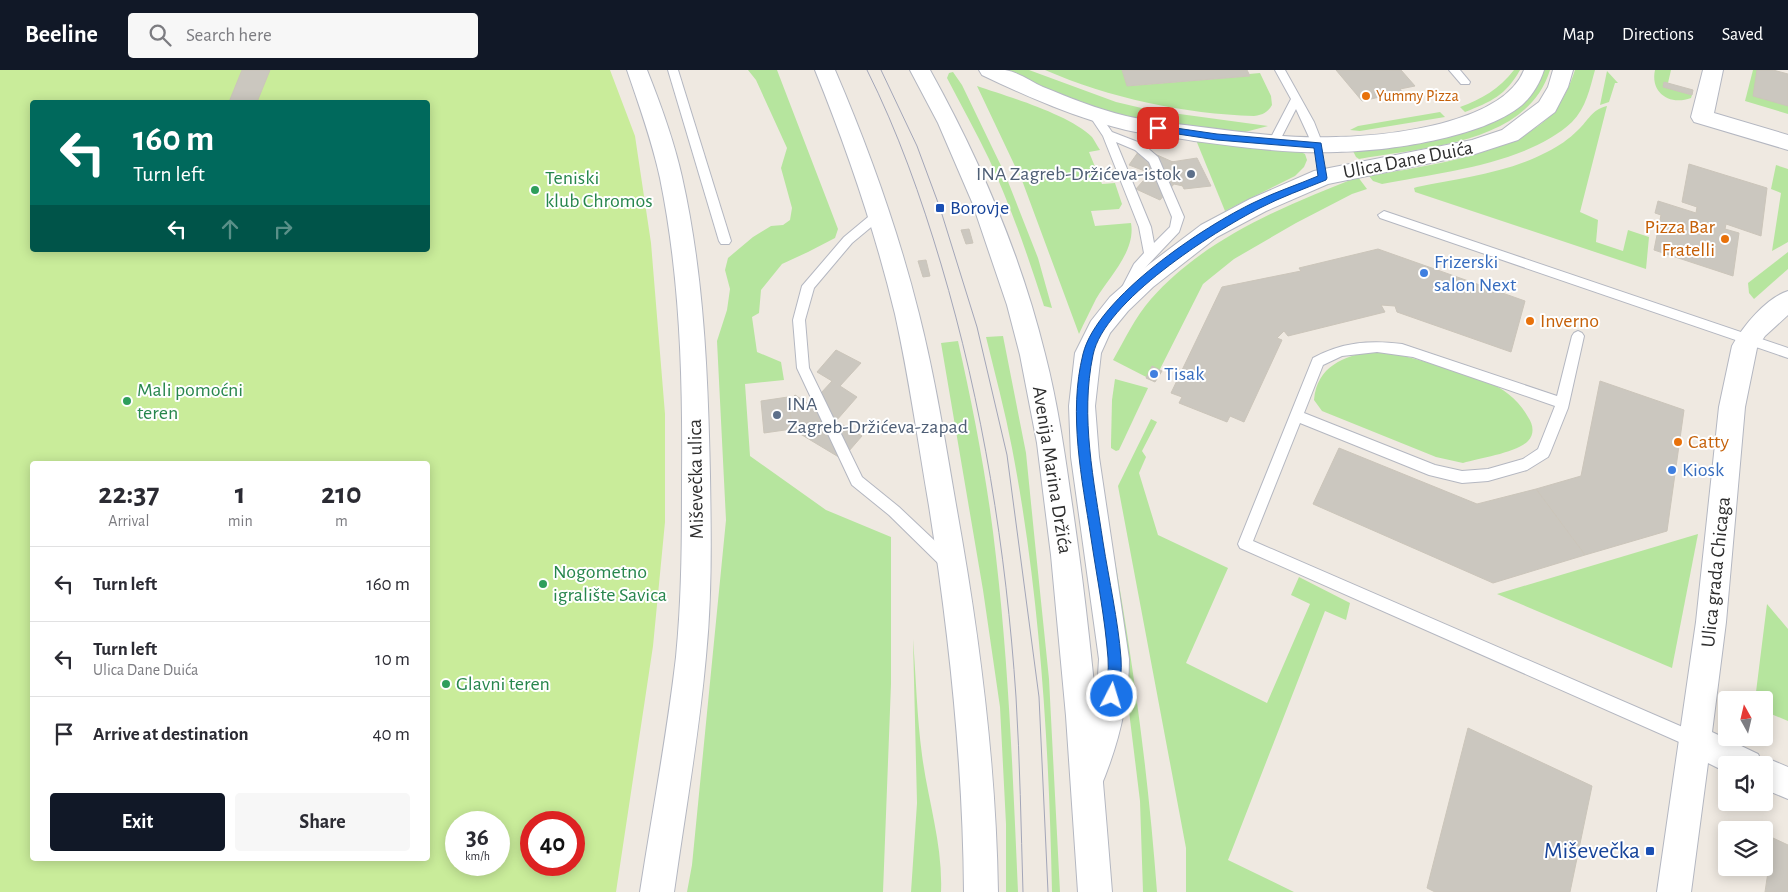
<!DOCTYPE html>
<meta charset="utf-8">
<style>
:root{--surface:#fff;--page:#f7f7f7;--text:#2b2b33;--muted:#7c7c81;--line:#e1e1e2;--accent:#111827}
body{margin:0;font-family:"Alegreya Sans",sans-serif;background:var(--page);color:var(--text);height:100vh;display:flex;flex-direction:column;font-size:19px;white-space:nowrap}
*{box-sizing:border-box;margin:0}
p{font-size:16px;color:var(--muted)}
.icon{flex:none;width:28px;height:28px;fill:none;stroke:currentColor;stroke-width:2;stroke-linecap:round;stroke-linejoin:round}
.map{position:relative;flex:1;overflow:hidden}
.sheet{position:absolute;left:30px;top:391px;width:400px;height:400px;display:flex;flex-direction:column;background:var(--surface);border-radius:5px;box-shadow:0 2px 12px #0003}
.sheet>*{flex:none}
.hud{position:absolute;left:30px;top:30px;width:400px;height:152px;border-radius:5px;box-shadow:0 2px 12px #0003;background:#00695c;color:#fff;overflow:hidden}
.needle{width:32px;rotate:352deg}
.buttons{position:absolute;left:1718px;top:621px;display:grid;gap:10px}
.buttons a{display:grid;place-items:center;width:55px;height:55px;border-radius:5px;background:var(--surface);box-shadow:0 2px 12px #0003;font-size:25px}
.speed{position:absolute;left:445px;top:741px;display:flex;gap:10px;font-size:25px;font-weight:700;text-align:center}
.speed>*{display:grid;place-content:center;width:65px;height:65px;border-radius:50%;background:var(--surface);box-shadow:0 2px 12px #0003;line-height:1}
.speed small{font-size:12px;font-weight:400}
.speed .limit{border:8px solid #d22;background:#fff;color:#111}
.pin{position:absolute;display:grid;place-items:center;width:42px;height:42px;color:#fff;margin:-21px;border-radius:10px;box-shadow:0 2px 8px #0006}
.me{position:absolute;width:55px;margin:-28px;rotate:5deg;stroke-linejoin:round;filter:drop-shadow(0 0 4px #0008)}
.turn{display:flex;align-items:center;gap:18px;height:105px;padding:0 20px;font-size:22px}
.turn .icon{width:65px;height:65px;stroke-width:2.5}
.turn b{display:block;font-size:35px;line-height:42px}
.lanes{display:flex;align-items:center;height:48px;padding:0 20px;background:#0003;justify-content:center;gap:25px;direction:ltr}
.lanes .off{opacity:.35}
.eta{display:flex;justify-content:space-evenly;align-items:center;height:85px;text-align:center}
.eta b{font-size:30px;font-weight:700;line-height:35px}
.cta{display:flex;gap:10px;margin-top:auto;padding:10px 20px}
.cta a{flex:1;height:58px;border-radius:5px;background:var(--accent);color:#fff;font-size:20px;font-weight:700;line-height:58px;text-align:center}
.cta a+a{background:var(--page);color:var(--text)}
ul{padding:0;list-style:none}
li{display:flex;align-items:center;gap:15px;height:75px;padding:0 20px;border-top:1px solid var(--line)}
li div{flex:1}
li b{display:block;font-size:19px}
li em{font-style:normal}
header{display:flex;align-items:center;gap:30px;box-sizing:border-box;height:70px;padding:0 25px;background:var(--accent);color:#fff}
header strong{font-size:24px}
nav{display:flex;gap:28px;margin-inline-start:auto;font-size:18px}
.search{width:350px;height:45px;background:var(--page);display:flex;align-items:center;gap:12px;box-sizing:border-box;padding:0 18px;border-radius:5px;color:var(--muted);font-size:19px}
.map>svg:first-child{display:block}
.green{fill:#b6e59e}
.pitch{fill:#c9ec9a;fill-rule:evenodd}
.building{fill:#cbc7bf;stroke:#cbc5ba}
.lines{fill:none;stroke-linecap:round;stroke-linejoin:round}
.service-casing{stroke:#b4b7c1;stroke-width:2}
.minor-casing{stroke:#b4b7c1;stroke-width:2}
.tertiary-casing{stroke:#b4b7c1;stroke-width:2}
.secondary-casing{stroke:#b4b7c1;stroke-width:2}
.service{fill:#fff;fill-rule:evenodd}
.minor{fill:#fff;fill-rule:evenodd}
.tertiary{fill:#fff;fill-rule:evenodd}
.secondary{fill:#fff;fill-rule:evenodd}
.tram{stroke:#a3a6b8;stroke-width:1}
.route{fill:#1a73e8;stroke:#114b97}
.food-dot{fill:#e8710a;stroke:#fff;stroke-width:2}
.service-dot{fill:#5c6f8a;stroke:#fff;stroke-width:2}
.leisure-dot{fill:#2e9e5b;stroke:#fff;stroke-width:2}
.transit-dot{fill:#1a4fb4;stroke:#fff;stroke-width:2}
.shop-dot{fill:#3f7fe0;stroke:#fff;stroke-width:2}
.labels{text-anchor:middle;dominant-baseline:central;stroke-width:4;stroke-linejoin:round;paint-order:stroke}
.far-food-label{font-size:16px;fill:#c56008;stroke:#fff;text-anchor:start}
.street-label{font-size:20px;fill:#2e2e2e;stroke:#fff}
.service-label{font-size:20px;fill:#4e5e75;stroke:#fff;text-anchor:end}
.leisure-label{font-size:20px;fill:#27864d;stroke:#fff;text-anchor:start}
.transit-label{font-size:20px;fill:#164399;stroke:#fff;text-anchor:start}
.food-label{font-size:20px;fill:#c56008;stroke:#fff;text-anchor:start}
.shop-label{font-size:20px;fill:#366cbe;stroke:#fff;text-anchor:start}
.near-transit-label{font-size:24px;fill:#164399;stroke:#fff;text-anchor:end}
</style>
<header>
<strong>Beeline</strong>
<div class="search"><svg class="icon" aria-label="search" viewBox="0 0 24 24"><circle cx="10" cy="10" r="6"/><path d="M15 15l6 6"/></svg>Search here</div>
<nav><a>Map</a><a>Directions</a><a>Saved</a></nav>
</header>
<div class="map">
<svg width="1788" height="822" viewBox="0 0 1788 822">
<rect width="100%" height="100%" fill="#efe9e1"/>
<g class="green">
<path d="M748,0H777L838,159L835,168L808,182L782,194L761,220L759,243L752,247L757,282L781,292L784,310L745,314L750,386L826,440L891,467V614L883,822H687L692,795L726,450L717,271L727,240L730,219L725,200L728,188L753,167L771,156L783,155L790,150L792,138L781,98L787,78L756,10Z"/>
<path d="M998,0H1029L1116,32L1150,40L1268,56L1245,62L1125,48L1097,39Z"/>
<path d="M1045,0H1122L1128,16L1250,6L1249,4L1260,3L1271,26L1272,35C1268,42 1263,45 1254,46C1185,44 1109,28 1045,0Z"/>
<path d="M1514,0H1520C1506,25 1491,32 1465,42L1460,37C1482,29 1499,19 1514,0Z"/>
<path d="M1541,0H1550C1527,75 1423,77 1359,89L1356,87L1352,79L1472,59Z"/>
<path d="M1575,0H1595C1590,18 1586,38 1572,52C1527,94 1441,102 1382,114L1373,111L1369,106C1423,96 1514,85 1552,44C1563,31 1570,15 1575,0Z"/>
<path d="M1655,0H1671L1668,13L1664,12V17L1692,25L1691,28C1670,36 1650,23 1655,0Z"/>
<path d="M1753,0H1757L1788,36V44L1745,31Z"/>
<path d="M1607,1L1618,13H1615L1609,32L1600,35Z"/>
<path d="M953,2L962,15L1005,104L1038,188L1052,238L1044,236C1028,186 1011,137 989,89C976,62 961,35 947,8L949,3Z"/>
<path d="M977,16C1009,27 1068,44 1092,67C1095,71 1097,76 1100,80L1089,82L1102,114L1115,113L1122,134L1119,139L1091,141L1095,156L1131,153C1136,181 1109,207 1096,229C1090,241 1084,253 1079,264L1023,113Z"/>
<path d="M1607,36L1580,142L1598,150L1596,172L1623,181L1628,160L1649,167L1646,199L1415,122L1414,118L1417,117C1460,108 1507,103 1547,82C1559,76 1569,69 1578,60C1589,50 1591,40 1607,36Z"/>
<path d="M1440,42L1445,47L1360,61L1350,60L1358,56Z"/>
<path d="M1196,70L1297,80L1305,84L1307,90L1304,97L1295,106L1225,141Z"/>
<path d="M1776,95L1788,99V172L1772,181L1781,123L1771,119Z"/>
<path d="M1358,107L1367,119L1352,124L1296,153L1234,189L1203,214L1154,311L1113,290C1125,269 1135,247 1151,229C1205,168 1284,136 1358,107Z"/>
<path d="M1788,182V199L1754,229L1749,223L1748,213Z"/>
<path d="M1003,266L1026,383L1035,473L1049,609L1060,822H1052C1049,674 1040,524 1012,378C1005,341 995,304 986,267Z"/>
<path d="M958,271C974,342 988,414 996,487C1009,598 1013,710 1018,822H1006V754L1000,637L983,520L941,273Z"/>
<path d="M1373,281C1396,283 1417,289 1439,296C1474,306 1509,313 1528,347C1533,354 1535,364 1528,371C1516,383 1480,388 1463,393L1436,387L1322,341L1314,330C1317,296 1344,286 1373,281Z"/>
<path d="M1115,309L1148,318L1119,380L1116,381L1111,378V374L1112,330Z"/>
<path d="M1151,349L1157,352L1142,381L1146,387L1139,403L1158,465L1228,498L1186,593L1267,633L1310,534L1291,525L1299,507L1350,533L1346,550L1325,541L1228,790L1294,822H1186V778L1118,416Z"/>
<path d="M1102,421C1128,554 1147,687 1157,822H1143L1140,731Z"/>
<path d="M1698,464L1672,598L1497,524Z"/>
<path d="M1767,534L1788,559V651L1764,641V630H1755Z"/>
<path d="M913,569C916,608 917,647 922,685C928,731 943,775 941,822H911L917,733Z"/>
</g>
<path class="pitch" d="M0,0H610L635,66L651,173L665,344V452L653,576L616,822H0ZM32,32H428V180H32ZM32,394H428V789H32ZM456,752H499V795H456ZM531,752H574V795H531Z"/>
<g class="building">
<path d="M242,0H270L257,32H229Z"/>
<path d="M1122,0H1247L1250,6L1127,16Z"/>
<path d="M1336,0H1401L1415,16L1400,19L1402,22L1362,31Z"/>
<path d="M1757,0H1773L1788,4V36L1753,26Z"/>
<path d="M1664,12L1693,20L1692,25L1663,17Z"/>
<path d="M1141,78L1173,92H1171L1183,116L1174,114L1160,130L1136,119L1150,103L1129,95Z"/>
<path d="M1197,88L1211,116L1184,119L1171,92Z"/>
<path d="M1689,94L1767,118L1761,166L1726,154L1725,159L1739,163L1733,206L1654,180L1661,145L1655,143L1658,131L1696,143L1697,137L1682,132Z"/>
<path d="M969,159L973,173L966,174L961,160Z"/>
<path d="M1378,179L1525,231L1511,282L1397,242L1395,236L1381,235L1385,242L1288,266L1284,261L1277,268L1282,270L1244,352L1230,346L1227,352L1179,333L1182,327L1171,323L1222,217L1301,201L1299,198Z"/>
<path d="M926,190L930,206L923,207L918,191Z"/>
<path d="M836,280L861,293L840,316L857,327L836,351L862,366L842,389L792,359L789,331L795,325L810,335L832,311L817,302Z"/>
<path d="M1152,296L1162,301L1155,312L1146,308Z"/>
<path d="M1600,311L1684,340L1667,461L1585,485L1536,419L1581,406Z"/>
<path d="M788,327L792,359L764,363L761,331Z"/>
<path d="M1339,378L1477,434L1536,419L1585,485L1493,513L1313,434Z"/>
<path d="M1468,658L1592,716L1570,822H1435L1427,818Z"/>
<path d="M1773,768L1788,775V822H1765Z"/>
</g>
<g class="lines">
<defs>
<g id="service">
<path d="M668,0H678L731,171L729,174H721L719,171Z"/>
<path d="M1275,0H1285L1314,52L1323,75L1322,78H1314L1296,39L1277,76L1273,77L1268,73L1291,29Z"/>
<path d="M1449,0H1460L1470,12L1469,14H1461Z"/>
<path d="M1092,38L1096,39L1112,62L1143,74L1158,87L1184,147L1179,162L1143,200L1129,226H1121L1119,223L1134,194L1144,183L1139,157L1103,66L1087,42ZM1116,72L1135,80L1149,92L1172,147L1170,157L1154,173L1151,157Z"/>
<path d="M878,141L882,142L884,145L882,148L852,173L814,218L805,250L809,298L862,407L899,437L953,488L955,493L953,498L948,499L943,498L889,445L852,415L797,298L793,250L802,216L844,167L874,142Z"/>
<path d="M1384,141L1788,278V288L1380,148L1378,145Z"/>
<path d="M1578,261L1582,263L1584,266L1568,338L1550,383L1548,387L1527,400L1488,411L1462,413L1429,405L1300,353L1253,471L1701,665L1703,671L1701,677L1695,679L1240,478L1238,474L1313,288C1342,272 1370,270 1402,274L1557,326L1572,266L1574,263ZM1377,282L1413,287L1555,336L1538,379L1523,389L1488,399L1462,401L1435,395L1304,343L1323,295L1342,286Z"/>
</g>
<g id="minor">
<path d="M1703,0H1723L1714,43L1788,65V80L1694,52L1691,47Z"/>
<path d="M1788,221V245L1765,266L1757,278L1745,337L1726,552L1712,662L1758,684L1760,688L1764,687L1788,697V729L1764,719V695H1726V702L1708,693L1691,822H1657L1696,552L1719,337L1732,276C1743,256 1766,228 1788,221Z"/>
</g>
<g id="tertiary">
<path d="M627,0H647C661,35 674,71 682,107C704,205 708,306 710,406C711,466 712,526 706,586C699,665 685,743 674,822H640C652,744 667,665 676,587C682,527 682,467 682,407C683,307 680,206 660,108C652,71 639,35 627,0Z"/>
<path d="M979,0C987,0 997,0 1005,0C1018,2 1032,12 1043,17C1070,28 1097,39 1126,46C1147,51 1171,53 1193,56C1240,62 1288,69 1336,67C1387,66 1503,54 1524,0H1544C1540,13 1532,26 1522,35C1482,68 1388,81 1337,82C1289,84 1241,77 1194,71C1172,67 1148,65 1126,60C1076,48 1028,27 982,5Z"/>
<path d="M1553,0H1573L1568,17L1555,42L1518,70L1475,84L1328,114L1266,141L1217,167L1153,217L1128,241L1110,263L1101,283L1095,336L1099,387L1129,589C1129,635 1117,679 1099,721L1088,726L1077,721L1072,710L1091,651L1098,606L1099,589L1071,387L1069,336L1075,283L1091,251L1110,227L1135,205L1201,155L1250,129L1314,101L1472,70L1502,60L1539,32L1548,17Z"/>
</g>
<g id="secondary">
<path d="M815,0H835C869,79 898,160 919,244C935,307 945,371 956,435C979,562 996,693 998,822H964C963,693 949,563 929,436C918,372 909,307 895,244C875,161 847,79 815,0Z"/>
<path d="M910,0H930C979,88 1021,186 1045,284C1059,338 1066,393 1074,448C1092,572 1102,697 1112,822H1078L1066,646L1051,485L1037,373L1020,285L1007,235L972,132L938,53Z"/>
</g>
</defs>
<use href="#service" class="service-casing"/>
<use href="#minor" class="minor-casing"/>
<use href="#tertiary" class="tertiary-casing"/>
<use href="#secondary" class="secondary-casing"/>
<use href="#service" class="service"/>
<use href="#minor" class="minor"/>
<use href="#tertiary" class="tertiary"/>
<use href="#secondary" class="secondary"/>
<g class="tram">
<path d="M867,0C898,62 921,127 941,194C983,335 1006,480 1016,627C1020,692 1021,757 1023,822"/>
<path d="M881,0L917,76L940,138L977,257L1007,385L1039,627L1048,822"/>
</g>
</g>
<path class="route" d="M1155,55L1217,64L1321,73L1327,108L1326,110C1304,119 1281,127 1260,138C1213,162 1104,231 1093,285C1080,347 1094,411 1103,472C1109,510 1118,550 1121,588C1122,600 1120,613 1119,626L1117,630L1112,632L1108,630L1106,626C1107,613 1109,600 1108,588C1105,548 1097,508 1091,468C1082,409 1068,344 1083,284C1097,227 1204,156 1255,132C1275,122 1297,115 1318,106L1314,78L1217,70L1158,61L1154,58Z"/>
<g class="food-dot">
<circle cx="1366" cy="26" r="5"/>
<circle cx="1725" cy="169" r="5"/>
<circle cx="1530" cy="251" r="5"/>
<circle cx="1678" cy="372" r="5"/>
</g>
<g class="service-dot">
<circle cx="1191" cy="104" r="5"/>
<circle cx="777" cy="345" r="5"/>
</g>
<g class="leisure-dot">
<circle cx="535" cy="120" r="5"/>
<circle cx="127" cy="331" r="5"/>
<circle cx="543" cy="514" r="5"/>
<circle cx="446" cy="614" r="5"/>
</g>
<g class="transit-dot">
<rect x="935" y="133" width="10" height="10" rx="2.5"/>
<rect x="1645" y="776" width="10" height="10" rx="2.5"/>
</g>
<g class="shop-dot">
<circle cx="1424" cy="203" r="5"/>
<circle cx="1154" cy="304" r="5"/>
<circle cx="1672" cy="400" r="5"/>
</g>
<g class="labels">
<g class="far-food-label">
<text x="1376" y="26">Yummy Pizza</text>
</g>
<g class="street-label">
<text transform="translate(1408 90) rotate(-11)">Ulica Dane Duića</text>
<text transform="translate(1052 400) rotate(81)">Avenija Marina Držića</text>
<text transform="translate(696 409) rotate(-91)">Miševečka ulica</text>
<text transform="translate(1716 502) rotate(-84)">Ulica grada Chicaga</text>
</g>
<g class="service-label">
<text x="1181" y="104">INA Zagreb-Držićeva-istok</text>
<text x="787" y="334" text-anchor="start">INA<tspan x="787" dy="23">Zagreb-Držićeva-zapad</tspan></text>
</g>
<g class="leisure-label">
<text x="545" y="108">Teniski<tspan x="545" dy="23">klub Chromos</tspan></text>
<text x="137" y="320">Mali pomoćni<tspan x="137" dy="23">teren</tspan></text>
<text x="553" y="502">Nogometno<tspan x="553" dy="23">igralište Savica</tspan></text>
<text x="456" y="614">Glavni teren</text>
</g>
<g class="transit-label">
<text x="950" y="138">Borovje</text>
</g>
<g class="food-label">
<text x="1715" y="157" text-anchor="end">Pizza Bar<tspan x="1715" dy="23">Fratelli</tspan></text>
<text x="1540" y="251">Inverno</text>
<text x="1688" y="372">Catty</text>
</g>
<g class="shop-label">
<text x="1434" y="192">Frizerski<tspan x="1434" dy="23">salon Next</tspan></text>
<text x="1164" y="304">Tisak</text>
<text x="1682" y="400">Kiosk</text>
</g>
<g class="near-transit-label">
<text x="1640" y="781">Miševečka</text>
</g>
</g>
</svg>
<div class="buttons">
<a><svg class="needle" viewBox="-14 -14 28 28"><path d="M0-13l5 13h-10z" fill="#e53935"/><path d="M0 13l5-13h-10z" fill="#7c7c81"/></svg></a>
<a><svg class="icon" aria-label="sound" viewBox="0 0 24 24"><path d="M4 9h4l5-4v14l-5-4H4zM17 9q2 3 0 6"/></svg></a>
<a><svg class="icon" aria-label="layers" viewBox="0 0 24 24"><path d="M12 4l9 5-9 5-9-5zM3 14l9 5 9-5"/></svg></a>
</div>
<div class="speed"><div>36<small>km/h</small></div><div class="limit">40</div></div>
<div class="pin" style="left:1158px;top:58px;background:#d93025"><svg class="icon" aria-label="arrive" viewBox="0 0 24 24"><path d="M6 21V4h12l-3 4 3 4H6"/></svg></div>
<svg class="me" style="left:1112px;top:626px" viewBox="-20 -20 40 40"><circle r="17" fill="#1a73e8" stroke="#fff" stroke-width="3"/><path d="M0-11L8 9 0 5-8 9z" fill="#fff"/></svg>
<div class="hud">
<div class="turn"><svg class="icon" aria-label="left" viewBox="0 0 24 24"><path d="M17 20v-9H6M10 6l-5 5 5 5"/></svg><div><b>160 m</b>Turn left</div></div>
<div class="lanes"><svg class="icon" aria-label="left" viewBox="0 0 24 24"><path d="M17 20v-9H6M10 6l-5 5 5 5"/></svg><svg class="icon off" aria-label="ahead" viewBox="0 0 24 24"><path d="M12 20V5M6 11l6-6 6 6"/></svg><svg class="icon off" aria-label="right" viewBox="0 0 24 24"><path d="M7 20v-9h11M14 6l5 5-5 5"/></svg></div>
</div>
<section class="sheet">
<div class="eta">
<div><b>22:37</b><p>Arrival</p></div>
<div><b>1</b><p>min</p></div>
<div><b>210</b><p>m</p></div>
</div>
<ul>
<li><svg class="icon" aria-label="left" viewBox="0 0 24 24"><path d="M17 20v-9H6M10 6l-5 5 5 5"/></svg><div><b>Turn left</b></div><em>160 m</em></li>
<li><svg class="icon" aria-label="left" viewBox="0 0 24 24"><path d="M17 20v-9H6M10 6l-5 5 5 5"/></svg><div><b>Turn left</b><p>Ulica Dane Duića</p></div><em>10 m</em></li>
<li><svg class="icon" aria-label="arrive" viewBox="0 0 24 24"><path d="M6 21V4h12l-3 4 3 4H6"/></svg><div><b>Arrive at destination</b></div><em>40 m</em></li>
</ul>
<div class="cta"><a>Exit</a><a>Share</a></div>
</section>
</div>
